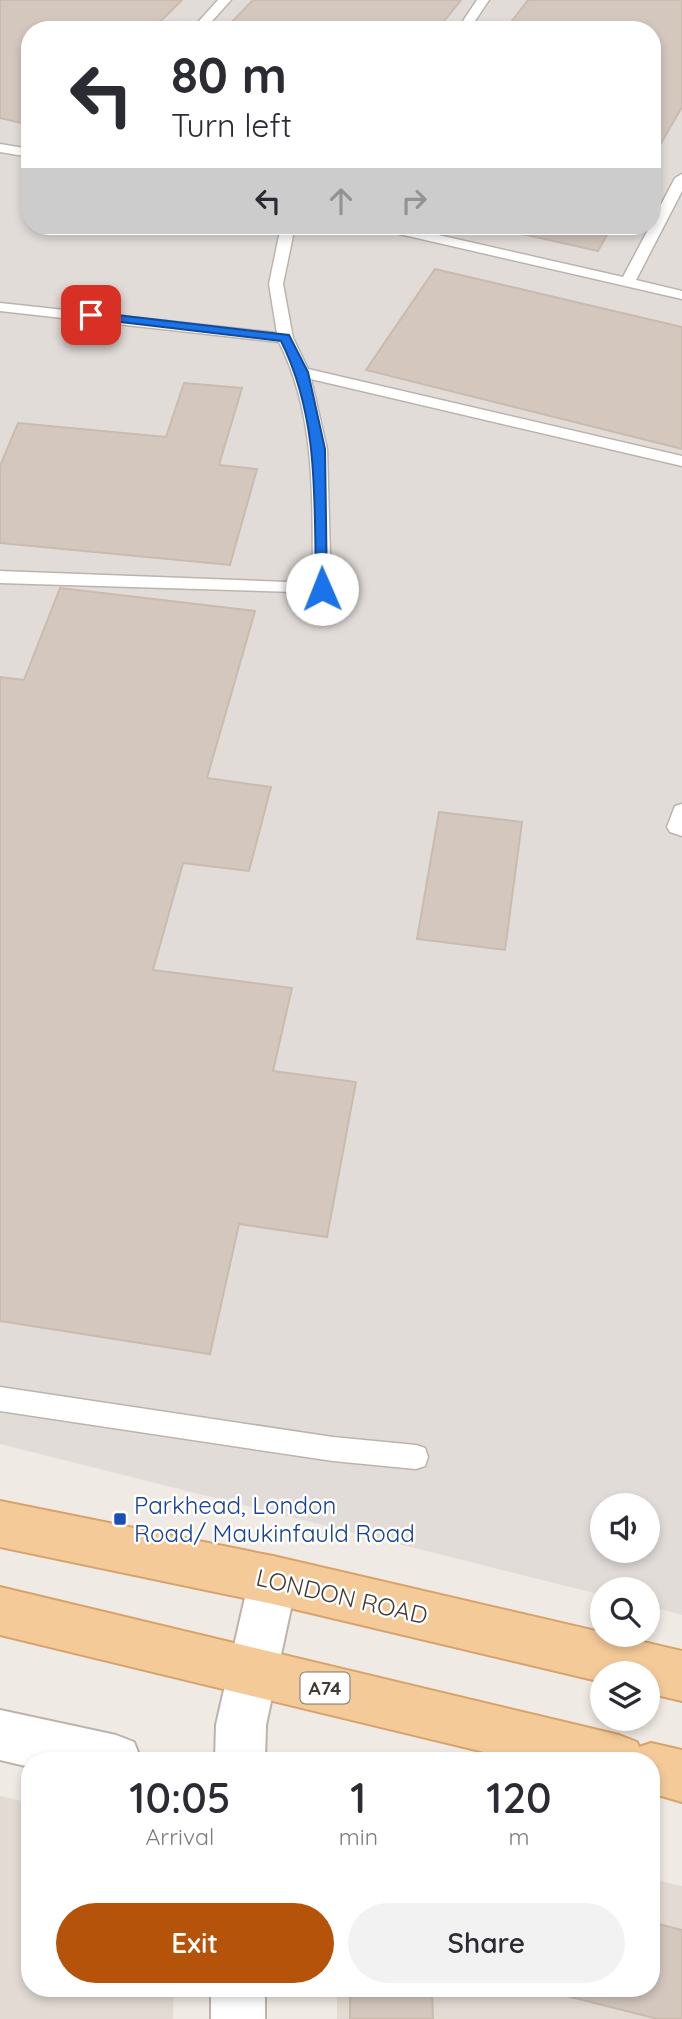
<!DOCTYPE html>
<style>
:root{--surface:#fff;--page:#f2f2f3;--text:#2b2b33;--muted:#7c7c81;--accent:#b45309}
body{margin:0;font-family:Quicksand,sans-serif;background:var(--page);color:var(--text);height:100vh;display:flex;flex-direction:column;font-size:26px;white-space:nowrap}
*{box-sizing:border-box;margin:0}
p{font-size:23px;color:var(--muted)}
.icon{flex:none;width:38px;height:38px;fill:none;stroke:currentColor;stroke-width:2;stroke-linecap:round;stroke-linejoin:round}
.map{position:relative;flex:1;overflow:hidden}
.sheet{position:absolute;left:21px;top:1752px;width:639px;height:245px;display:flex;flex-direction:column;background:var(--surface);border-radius:28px;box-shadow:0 4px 10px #0003}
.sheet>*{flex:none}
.banner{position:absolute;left:21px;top:21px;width:640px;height:214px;border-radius:28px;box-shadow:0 4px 10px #0003;background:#fff;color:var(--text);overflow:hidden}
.fabs{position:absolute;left:590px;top:1493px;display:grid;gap:14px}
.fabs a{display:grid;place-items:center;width:70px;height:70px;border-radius:50%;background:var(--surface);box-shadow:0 4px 10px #0003;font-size:35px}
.pin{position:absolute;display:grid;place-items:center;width:60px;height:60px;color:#fff;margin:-30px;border-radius:14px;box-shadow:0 4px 10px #0006}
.me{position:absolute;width:77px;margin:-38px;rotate:359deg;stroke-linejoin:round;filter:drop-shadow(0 0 5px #0008)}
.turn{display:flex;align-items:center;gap:24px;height:147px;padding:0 35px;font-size:32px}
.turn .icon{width:91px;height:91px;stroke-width:2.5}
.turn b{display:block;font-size:49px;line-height:60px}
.lanes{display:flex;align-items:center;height:66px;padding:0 35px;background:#0003;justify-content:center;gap:35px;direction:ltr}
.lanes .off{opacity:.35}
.eta{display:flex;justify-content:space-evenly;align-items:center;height:119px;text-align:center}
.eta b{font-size:42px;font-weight:600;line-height:49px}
.primary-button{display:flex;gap:14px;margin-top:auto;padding:14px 35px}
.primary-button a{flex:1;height:80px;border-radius:42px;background:var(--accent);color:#fff;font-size:28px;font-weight:600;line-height:80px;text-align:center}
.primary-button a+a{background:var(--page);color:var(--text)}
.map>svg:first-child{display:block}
.residential{fill:#e3dbd3}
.industrial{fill:#e2dcd9;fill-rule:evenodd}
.building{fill:#d3c7be;stroke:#cabbaf;stroke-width:2}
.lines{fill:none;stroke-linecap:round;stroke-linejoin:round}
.lane-casing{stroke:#bdb3ab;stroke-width:3}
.street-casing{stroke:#bdb3ab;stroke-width:4}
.primary-casing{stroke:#d7a36b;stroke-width:4}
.lane{fill:#fff;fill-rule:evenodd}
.street{fill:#fff;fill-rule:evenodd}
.primary{fill:#f4ca99;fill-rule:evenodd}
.route{fill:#1a73e8;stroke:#114b97;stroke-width:2}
.transit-dot{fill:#1a4fb4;stroke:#fff;stroke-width:2.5}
.labels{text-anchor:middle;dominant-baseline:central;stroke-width:5;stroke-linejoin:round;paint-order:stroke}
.shield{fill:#fff;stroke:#7a7572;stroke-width:2}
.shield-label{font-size:19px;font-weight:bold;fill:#413a35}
.near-transit-label{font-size:24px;fill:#164399;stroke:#fff;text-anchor:start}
.near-street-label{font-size:24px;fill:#413a35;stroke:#fff}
</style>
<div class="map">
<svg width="682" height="2019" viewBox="0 0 682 2019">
<rect width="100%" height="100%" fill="#f0eae4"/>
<g class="residential">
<path d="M0,1796L30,1803V1988H174L173,2019H0Z"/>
<path d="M651,1879L682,1886V2019H337V1988H651Z"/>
</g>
<path class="industrial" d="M0,0H682V1615L648,1606V1589H602V1595L0,1444ZM30,30H653V226H30ZM602,1505H648V1550H602Z"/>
<g class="building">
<path d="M0,0H182L152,30H30V125L0,118Z"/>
<path d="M253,0H461L437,30H224Z"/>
<path d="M528,0H682V107L653,157V30H505Z"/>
<path d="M487,226H612L598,251Z"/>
<path d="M435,269L682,327V449L366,370Z"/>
<path d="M184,383L242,388L219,465L257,469L230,565L0,543V466L18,423L166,437Z"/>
<path d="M60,588L255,611L207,778L271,787L249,871L183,863L153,970L292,988L273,1071L356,1082L327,1237L239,1224L210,1354L0,1321V677L24,680Z"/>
<path d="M439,812L522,822L505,950L417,939Z"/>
<path d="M651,1922L682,1930V2019H658L535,1988H651Z"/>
<path d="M350,1988H432L433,2019H350Z"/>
</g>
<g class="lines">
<defs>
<g id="lane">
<path d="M218,0H231L204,30H191Z"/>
<path d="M477,0H489L469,30H457Z"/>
<path d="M0,144L30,149V157L0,152Z"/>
<path d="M682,174V191L636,280L682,291V299L382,230L375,226H399L623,277L650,226H653V220L675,178Z"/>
<path d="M281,226H295L283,284L293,338L308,369L682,456V466L311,379L327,449L331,589L328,593L0,583V571L313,583C312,500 317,418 279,342L0,311V303L277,333L269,284Z"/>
<path d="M682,804V836L670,832L667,827L675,806Z"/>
<path d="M0,1387L333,1437L416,1445L425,1448L428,1457L425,1466L416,1469L333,1461L0,1411Z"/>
</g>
<g id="street">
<path d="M273,1556L290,1563L297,1580L266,1725L265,1760H215L216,1725L249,1580L256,1563Z"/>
<path d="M0,1710L116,1735L134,1742L141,1760H30V1767L0,1760Z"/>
<rect x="211" y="1988" width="54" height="31"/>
</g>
<g id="primary">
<path d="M0,1501L273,1556L682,1651V1701L648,1693V1673H602V1682L273,1604L0,1547Z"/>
<path d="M0,1587L619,1735L637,1742L639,1747L651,1743L682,1750V1802L651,1793V1760H517L0,1635Z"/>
</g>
</defs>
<use href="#lane" class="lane-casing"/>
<use href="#street" class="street-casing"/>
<use href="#primary" class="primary-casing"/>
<use href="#lane" class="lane"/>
<use href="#street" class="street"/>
<use href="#primary" class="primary"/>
</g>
<path class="route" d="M91,312L289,335L308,372L325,449L327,592L322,594L316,589C314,504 320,419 281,341L87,318V313Z"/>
<rect class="transit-dot" x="113" y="1512" width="14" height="14" rx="3.5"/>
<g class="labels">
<rect class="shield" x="300.5" y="1672.5" width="49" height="31" rx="5"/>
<g class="shield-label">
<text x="325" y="1688">A74</text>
</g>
<g class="near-transit-label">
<text x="134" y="1505">Parkhead, London<tspan x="134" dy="28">Road/ Maukinfauld Road</tspan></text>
</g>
<g class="near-street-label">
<text transform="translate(342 1596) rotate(13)">LONDON ROAD</text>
</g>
</g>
</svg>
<div class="fabs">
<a><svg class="icon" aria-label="sound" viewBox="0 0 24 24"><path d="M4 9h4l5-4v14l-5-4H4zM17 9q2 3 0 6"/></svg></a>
<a><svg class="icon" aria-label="search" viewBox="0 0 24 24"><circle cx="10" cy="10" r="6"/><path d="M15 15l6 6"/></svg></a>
<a><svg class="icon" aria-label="layers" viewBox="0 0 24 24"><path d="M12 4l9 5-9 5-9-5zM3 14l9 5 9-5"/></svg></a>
</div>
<div class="pin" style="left:91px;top:315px;background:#d93025"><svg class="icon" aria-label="arrive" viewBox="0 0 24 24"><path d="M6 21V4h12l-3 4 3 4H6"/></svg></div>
<svg class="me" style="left:322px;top:589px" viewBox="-20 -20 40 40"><circle r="19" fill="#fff"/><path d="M0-13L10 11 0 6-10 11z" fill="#1a73e8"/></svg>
<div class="banner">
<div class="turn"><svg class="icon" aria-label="left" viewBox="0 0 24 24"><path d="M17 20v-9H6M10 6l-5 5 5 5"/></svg><div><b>80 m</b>Turn left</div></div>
<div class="lanes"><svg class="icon" aria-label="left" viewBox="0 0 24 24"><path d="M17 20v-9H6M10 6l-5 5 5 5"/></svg><svg class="icon off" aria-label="ahead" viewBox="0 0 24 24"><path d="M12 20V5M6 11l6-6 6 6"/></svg><svg class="icon off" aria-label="right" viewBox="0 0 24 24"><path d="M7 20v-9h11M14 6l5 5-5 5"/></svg></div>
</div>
<section class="sheet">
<div class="eta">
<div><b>10:05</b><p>Arrival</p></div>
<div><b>1</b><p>min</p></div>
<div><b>120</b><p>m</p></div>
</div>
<div class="primary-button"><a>Exit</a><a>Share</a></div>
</section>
</div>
